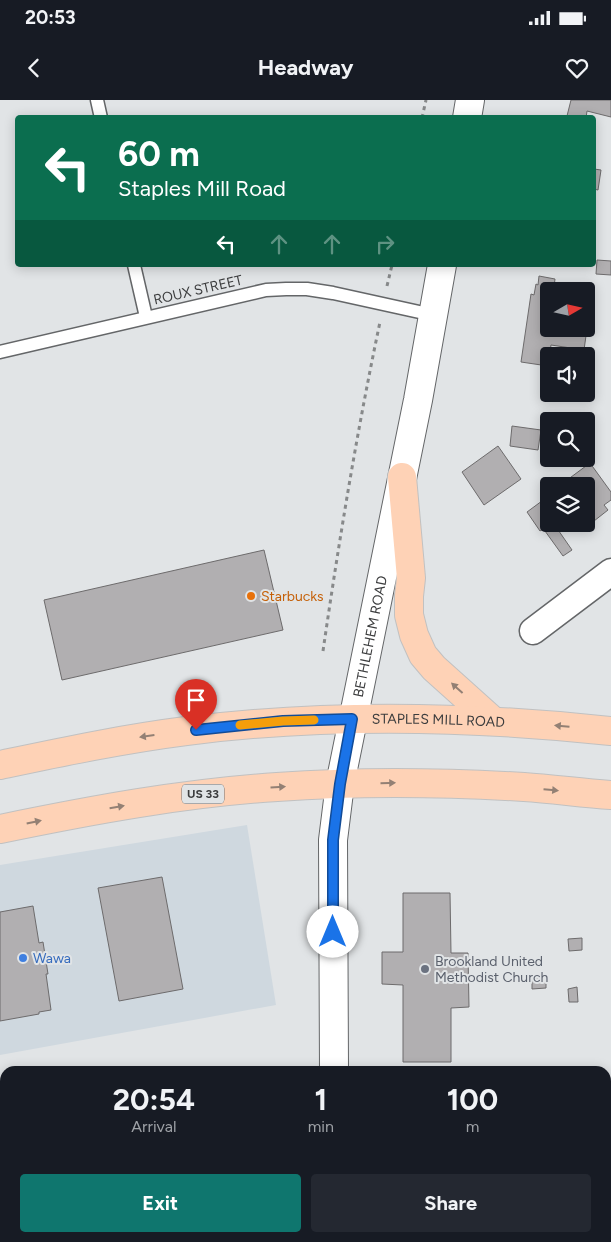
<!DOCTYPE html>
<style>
:root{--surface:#171b24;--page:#242831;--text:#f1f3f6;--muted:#9ea1a6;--accent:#0f766e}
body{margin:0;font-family:Figtree,sans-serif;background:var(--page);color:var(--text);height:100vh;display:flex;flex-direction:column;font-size:19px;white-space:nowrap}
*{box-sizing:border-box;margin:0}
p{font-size:16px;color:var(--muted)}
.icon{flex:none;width:28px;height:28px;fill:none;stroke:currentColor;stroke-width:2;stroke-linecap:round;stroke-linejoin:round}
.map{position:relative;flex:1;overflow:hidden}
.details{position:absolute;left:0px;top:966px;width:611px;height:176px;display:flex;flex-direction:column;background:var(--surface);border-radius:15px 15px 0 0;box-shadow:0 2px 12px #0003}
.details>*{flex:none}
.top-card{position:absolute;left:15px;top:15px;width:581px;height:152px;border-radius:5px;box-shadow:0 2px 12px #0003;background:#0b6e4f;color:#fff;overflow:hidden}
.needle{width:32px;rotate:81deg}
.fabs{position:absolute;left:540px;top:182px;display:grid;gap:10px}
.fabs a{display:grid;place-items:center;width:55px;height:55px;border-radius:5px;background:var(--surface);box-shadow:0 2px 12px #0003;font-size:25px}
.pin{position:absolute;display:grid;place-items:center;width:42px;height:42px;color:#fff;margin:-51px -21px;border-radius:50% 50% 50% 0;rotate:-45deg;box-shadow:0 0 5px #0007}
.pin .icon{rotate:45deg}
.me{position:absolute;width:55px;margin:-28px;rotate:0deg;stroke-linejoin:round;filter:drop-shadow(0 0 4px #0008)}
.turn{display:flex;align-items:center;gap:18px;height:105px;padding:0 20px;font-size:22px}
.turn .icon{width:65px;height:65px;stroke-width:2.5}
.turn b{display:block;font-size:35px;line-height:42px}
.lanes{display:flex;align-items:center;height:48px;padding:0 20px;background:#0003;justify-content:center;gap:25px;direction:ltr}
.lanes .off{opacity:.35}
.eta{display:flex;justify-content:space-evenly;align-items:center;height:85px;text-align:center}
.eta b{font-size:30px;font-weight:700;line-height:35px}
.primary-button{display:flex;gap:10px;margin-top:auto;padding:10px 20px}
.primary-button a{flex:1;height:58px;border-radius:5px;background:var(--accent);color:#fff;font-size:20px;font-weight:700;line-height:58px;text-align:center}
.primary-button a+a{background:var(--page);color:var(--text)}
.status{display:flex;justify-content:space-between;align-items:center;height:35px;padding:0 25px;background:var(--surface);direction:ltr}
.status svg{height:14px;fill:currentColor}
header{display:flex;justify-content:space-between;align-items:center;height:65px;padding:0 20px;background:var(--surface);font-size:22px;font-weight:700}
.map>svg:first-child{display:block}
.built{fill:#cfd8df}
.industrial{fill:url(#industrial-grid)}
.building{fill:#b1afb1;stroke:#6d6b6c}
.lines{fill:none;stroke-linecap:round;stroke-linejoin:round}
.lane-casing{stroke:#646668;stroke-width:15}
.street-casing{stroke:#646668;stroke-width:29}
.secondary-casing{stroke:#646668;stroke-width:30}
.primary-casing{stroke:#c1c1c1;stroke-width:30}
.path{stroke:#87898a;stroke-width:3;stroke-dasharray:4 4;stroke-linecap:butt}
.lane{stroke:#fff;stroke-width:12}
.street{stroke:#fff;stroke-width:26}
.secondary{stroke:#fff;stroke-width:28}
.primary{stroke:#fed2b6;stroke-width:28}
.oneway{fill:#938074}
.route-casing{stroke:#114b97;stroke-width:12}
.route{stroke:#1a73e8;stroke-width:9}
.slow{stroke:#f59e0b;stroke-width:9}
.food-dot{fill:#e8710a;stroke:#e1e4e6;stroke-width:2}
.shop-dot{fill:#3f7fe0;stroke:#e1e4e6;stroke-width:2}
.worship-dot{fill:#6b7280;stroke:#e1e4e6;stroke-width:2}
.labels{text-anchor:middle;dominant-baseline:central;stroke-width:4;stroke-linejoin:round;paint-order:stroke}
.shield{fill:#e1e4e6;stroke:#6e6f70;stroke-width:1}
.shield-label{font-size:12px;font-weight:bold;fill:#3c3d3e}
.street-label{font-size:14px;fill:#3c3d3e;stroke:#e1e4e6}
.food-label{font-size:14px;fill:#c56008;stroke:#e1e4e6;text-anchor:start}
.shop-label{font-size:14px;fill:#366cbe;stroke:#e1e4e6;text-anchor:start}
.worship-label{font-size:14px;fill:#5b616d;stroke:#e1e4e6;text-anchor:start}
</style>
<div class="status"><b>20:53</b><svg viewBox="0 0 49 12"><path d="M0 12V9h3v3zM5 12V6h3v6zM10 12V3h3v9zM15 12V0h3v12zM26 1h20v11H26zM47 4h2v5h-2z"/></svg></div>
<header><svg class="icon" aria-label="back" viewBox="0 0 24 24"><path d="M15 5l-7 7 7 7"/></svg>Headway<svg class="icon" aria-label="heart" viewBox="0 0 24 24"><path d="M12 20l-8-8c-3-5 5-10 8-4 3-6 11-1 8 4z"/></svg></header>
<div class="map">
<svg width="611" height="1142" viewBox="0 0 611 1142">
<defs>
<pattern id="industrial-grid" width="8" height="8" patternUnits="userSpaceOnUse" patternTransform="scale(1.25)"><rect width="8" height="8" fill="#cfd8df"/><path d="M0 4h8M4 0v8" fill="none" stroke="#b3bac0"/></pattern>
</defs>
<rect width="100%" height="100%" fill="#e1e4e6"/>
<path class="built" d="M247,725L276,905L0,955V765Z"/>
<path class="industrial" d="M5,1048V1138H296V1142H0V1049Z"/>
<g class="building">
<path d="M571,0H611V17L587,11L586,18H575L567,16Z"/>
<path d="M594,69L601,70L598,90L594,89Z"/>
<path d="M597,160L611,161V175L596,174Z"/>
<path d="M539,176L555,179L554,187L571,190V191H549V229H586V207H590L584,250L551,245L548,266L521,262L531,194L534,195L536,184L538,185Z"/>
<path d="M512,326L541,330L538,350L510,346Z"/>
<path d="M498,346L521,379L484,405L462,372Z"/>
<path d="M590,363L611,392V400L604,405L608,410L594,421L589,416L586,418V386H559Z"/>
<path d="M546,398L549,402V424H550L540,431L527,412Z"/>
<path d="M554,424L572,450L563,456L545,431Z"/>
<path d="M264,450L283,530L62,580L44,500Z"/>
<path d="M162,777L183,889L119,901L98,788Z"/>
<path d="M403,793H450L451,853H468L469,907L451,908V962H403V885L382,884V852H403Z"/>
<path d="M33,806L39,843L43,842L48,874H46L51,910L39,912V914L0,921V812Z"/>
<path d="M582,838V850L569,851L568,839Z"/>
<path d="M532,876H546V888L532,889Z"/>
<path d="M577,887L578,902H569L568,889Z"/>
<path d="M5,1052V1138H250L251,1142H0V1053Z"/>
</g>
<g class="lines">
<defs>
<g id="lane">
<path d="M97,0L101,18"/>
<path d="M134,165L146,217"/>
<path d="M0,252L266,190L286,189H307L333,193L433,215"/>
</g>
<path id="street" d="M533,531L611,472"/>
<g id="secondary">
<path d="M467,18L470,0"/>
<path id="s1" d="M334,971L333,740L340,684L418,300L442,165"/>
<path d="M333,1142V1138"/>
</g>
<g id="primary">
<path d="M402,377L411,478L409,496V515L414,535L423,555L434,568L493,621"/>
<path id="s2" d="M0,665C62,652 123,639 186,631C327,613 470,616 611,631"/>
<path d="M0,729C92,710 184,693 277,687C359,681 442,682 524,687C553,689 582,693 611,695"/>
</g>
</defs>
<use href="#lane" class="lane-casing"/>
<use href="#street" class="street-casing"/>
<use href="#secondary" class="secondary-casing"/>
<use href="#primary" class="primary-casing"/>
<g class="path">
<path d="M422,18L426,0"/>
<path d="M387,186L392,165"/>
<path d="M323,551C339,441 357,331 380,222"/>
</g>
<use href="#lane" class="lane"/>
<use href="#street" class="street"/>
<use href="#secondary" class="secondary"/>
<use href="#primary" class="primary"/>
</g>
<defs><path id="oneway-solid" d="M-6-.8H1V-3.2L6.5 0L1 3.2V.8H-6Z" transform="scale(1.25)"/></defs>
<g class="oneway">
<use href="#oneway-solid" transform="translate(457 588) rotate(-138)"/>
<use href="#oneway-solid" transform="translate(562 626) rotate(-175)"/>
<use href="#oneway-solid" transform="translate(147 636) rotate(172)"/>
<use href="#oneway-solid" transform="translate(388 683) rotate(-1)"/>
<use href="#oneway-solid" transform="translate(278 687) rotate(-4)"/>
<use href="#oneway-solid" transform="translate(551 690) rotate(5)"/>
<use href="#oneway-solid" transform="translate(117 707) rotate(-10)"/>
<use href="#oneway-solid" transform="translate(34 722) rotate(-12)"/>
</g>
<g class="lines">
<defs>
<path id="route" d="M196,630L283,621L352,619L340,684L333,740V832"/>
</defs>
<use href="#route" class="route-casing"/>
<use href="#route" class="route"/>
<path class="slow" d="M240,625L283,621L314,620"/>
</g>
<circle class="food-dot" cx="251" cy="496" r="5"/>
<circle class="shop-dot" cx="23" cy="858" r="5"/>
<circle class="worship-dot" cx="425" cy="869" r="5"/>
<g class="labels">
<rect class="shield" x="182" y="684.5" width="42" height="19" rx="4"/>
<g class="shield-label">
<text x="203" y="694">US 33</text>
</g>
<g class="street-label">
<text transform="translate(198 190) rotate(-13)">ROUX STREET</text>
<text stroke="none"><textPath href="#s1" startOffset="438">BETHLEHEM ROAD</textPath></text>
<text stroke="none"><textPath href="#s2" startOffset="442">STAPLES MILL ROAD</textPath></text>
</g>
<g class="food-label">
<text x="261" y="496">Starbucks</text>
</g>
<g class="shop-label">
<text x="33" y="858">Wawa</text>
</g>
<g class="worship-label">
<text x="435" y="861">Brookland United<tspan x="435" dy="16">Methodist Church</tspan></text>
</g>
</g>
</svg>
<div class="fabs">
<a><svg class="needle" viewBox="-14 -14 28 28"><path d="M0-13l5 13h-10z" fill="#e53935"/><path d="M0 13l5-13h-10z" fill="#9ea1a6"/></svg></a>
<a><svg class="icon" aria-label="sound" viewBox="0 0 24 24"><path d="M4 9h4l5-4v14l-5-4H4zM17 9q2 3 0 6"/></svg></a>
<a><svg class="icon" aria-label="search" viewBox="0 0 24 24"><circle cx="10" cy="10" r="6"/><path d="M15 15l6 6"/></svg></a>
<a><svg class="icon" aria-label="layers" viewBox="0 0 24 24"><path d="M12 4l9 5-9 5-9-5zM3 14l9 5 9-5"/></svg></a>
</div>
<div class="pin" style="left:196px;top:630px;background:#d93025"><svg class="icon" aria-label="arrive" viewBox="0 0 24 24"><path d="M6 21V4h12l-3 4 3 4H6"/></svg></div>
<svg class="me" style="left:333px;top:832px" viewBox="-20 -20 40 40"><circle r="19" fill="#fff"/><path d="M0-13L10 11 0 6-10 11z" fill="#1a73e8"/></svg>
<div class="top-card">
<div class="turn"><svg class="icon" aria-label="left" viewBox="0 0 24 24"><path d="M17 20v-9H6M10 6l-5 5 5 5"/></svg><div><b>60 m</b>Staples Mill Road</div></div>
<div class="lanes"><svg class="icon" aria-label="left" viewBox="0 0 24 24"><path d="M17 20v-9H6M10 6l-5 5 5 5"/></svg><svg class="icon off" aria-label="ahead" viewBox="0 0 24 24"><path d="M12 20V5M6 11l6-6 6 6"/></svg><svg class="icon off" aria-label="ahead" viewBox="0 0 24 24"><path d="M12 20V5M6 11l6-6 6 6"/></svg><svg class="icon off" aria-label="right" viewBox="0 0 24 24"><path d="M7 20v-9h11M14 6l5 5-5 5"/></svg></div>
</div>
<section class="details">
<div class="eta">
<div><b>20:54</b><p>Arrival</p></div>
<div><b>1</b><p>min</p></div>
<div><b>100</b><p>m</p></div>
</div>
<div class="primary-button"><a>Exit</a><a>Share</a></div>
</section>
</div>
